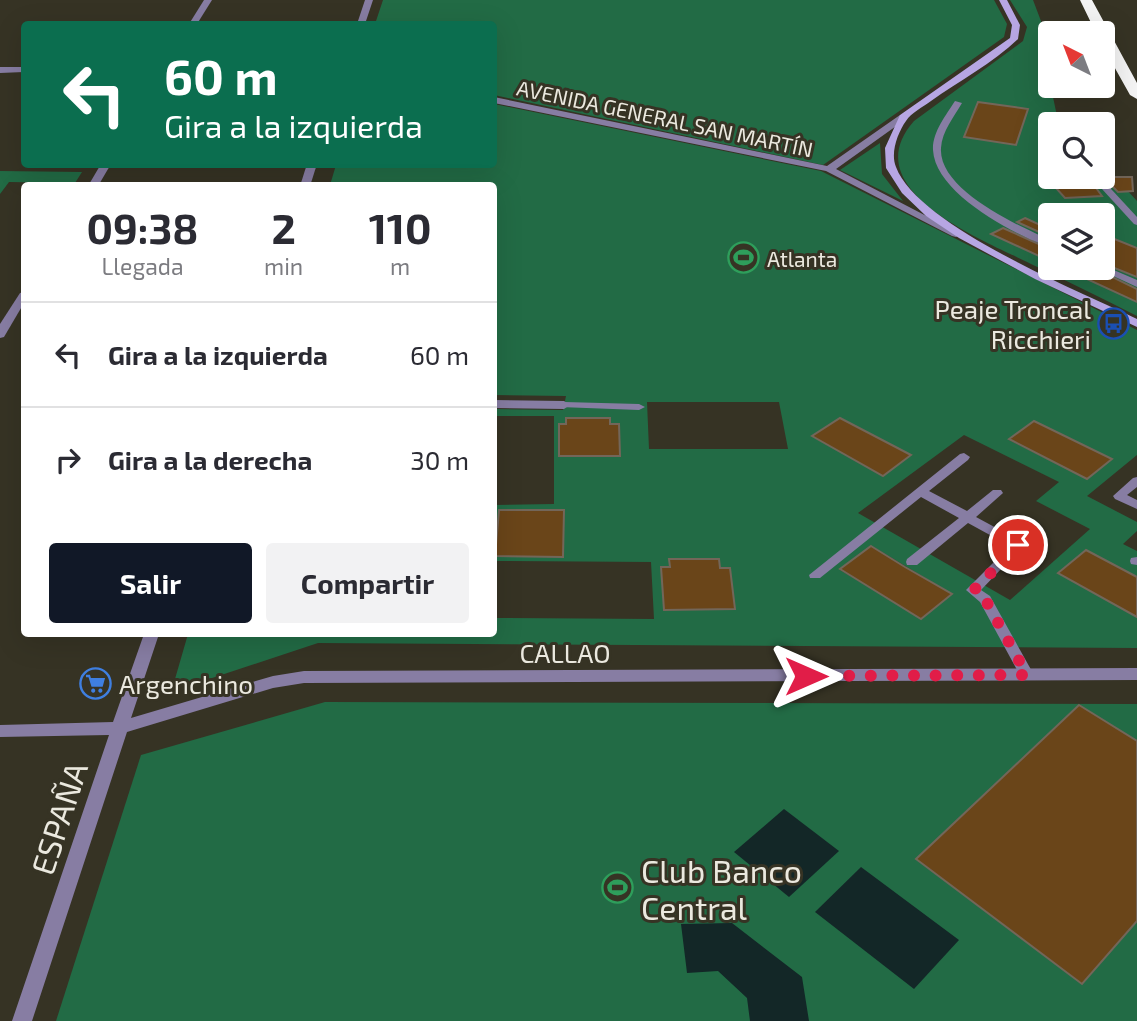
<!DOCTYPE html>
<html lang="es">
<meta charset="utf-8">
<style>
:root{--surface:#fff;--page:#f2f2f3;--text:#2b2b33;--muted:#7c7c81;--line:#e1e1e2;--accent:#111827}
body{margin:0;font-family:"Exo 2",sans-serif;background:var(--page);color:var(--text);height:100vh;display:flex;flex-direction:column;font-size:26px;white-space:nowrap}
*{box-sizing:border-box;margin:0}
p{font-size:23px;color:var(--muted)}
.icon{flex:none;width:38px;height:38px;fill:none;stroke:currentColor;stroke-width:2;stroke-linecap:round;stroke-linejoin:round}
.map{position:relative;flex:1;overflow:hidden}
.side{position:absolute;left:21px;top:182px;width:476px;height:455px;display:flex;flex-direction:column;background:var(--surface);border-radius:7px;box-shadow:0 7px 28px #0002}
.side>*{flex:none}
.hud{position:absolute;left:21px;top:21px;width:476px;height:147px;border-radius:7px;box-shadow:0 7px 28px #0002;background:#0b6e4f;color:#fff;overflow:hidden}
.needle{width:46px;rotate:318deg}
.controls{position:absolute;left:1038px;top:21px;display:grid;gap:14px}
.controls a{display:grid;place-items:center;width:77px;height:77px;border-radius:7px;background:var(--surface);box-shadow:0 7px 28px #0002;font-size:35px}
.pin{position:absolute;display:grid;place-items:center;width:60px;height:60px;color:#fff;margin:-30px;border:4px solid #fff;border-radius:50%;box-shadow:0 2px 7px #0007}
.me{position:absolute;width:77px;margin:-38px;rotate:90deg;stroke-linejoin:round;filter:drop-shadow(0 0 5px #0008)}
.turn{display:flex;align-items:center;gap:24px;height:147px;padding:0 28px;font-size:32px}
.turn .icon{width:91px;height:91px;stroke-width:2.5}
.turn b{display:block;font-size:49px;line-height:60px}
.eta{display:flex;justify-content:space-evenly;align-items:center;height:119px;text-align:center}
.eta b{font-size:42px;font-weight:700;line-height:49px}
.primary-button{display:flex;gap:14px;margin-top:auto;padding:14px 28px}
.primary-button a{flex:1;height:80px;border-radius:7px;background:var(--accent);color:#fff;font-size:28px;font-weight:700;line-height:80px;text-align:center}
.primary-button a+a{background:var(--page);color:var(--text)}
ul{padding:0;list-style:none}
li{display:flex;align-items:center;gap:21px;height:105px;padding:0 28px;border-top:2px solid var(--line)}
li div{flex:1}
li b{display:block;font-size:26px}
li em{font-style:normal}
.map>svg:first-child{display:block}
.green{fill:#226b45;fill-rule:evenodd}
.water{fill:#132727}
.building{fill:#6a4519;stroke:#736659;stroke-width:2}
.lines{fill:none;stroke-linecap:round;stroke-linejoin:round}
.lane{fill:#877da3;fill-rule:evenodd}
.street{fill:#877da3;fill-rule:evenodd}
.secondary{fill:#b7a6e3;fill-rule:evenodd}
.highway{fill:#f4f4f4;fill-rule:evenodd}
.route{stroke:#e11d48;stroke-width:12;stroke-dasharray:0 21.6}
.labels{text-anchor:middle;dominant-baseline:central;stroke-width:6;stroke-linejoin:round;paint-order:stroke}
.far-street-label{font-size:21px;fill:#ebe9df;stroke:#363324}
.far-poi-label{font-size:21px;fill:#ebe9df;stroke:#363324;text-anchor:start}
.poi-label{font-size:26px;fill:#ebe9df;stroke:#363324;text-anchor:end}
.street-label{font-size:26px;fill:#ebe9df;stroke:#363324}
.near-street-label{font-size:32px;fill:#ebe9df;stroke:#363324}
.near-poi-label{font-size:32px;fill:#ebe9df;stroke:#363324;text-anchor:start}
</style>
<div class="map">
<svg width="1137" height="1021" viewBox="0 0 1137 1021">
<rect width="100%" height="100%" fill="#363324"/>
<g class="green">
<path d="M383,0H994L1007,24L1004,37L823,165L494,95V24H375Z"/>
<path d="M1010,0H1033L1044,29L1042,45L1057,116L1065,124H1050V177H1102L1103,164L1137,201V316C1102,298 1067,281 1031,264C984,240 853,190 914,121L1023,41L1027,27ZM1050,215H1102V268H1050Z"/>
<path d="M494,104L821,171L1137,330V455L1087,496L1137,522V531L1123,544L1137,551V577L1086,550L1059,573L1137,617V648L318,643L191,685L175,679L188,634H494V618L654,619L651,562L494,561V505L554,504V416H494V409L563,410L566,396L494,395V186L330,185L336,165L494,164ZM647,402H779L788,449H649ZM567,417H579L580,425H595V418H610V424H619L620,456H597V449L581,456H559V424H566ZM841,418L910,455V456L882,475L813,437ZM1034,421L1111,459L1087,479L1009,440ZM964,435L1059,482L1036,501L1090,529L1010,600L858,513ZM499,510L564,511L563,556L521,548L520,557L495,556ZM872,546L952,594L922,619L840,570ZM670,559H684L685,569L730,568L735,609L709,610L707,601L664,609L661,567H670Z"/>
<path d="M880,143L882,174L903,201L840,170Z"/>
<path d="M0,171L82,172L75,183L9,182L0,194Z"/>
<path d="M325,702L1137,704V1021H56L141,755Z"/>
</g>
<g class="water">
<path d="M784,809L839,851L789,897L734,852Z"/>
<path d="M861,867L959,940L914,989L815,912Z"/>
<path d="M732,923L802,977L809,1021H750L747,998L718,971L687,973L681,924Z"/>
</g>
<g class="building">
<path d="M978,102L1028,109L1016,145L964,137Z"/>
<path d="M1046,177H1088L1102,196L1065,198Z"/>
<path d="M1103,177H1132L1133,191L1118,192Z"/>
<path d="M1025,218L1040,225L1050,220V237L1017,222Z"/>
<path d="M1003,228L1050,249V261L991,234Z"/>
<path d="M1102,234L1137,248V277L1102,263Z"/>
<path d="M1063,268H1094L1137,289V302Z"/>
<path d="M566,418H610V424H619L620,456H559V424H566Z"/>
<path d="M840,418L911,455L883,476L812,436Z"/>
<path d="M1034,421L1112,459L1087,479L1009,439Z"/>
<path d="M499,510H564L563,557L495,556Z"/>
<path d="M871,546L905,567L952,594L921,619L840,569Z"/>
<path d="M1086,550L1137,577V617L1058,573Z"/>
<path d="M669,559H719L720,568H730L735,609L664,610L661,567H670Z"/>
<path d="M1079,705L1137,741V921L1082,984L916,859Z"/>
</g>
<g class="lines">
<g class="lane">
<path d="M955,101L962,103C954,117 942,131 941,148C938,190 1019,226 1050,240V247C1014,235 935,193 933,150C932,133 946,115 955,101Z"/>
<path d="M1091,177H1100L1137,217V225L1134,224Z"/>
<path d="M1102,265L1137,280V287L1096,268H1102Z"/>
<path d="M564,402L639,404L645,407L639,410L560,407L558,405L560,403Z"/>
<path d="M964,453L970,457L968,460L929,491L967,511L993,490H1001L1003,493L976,517L1022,542L1024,545L981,590L990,596L1034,675L1032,679H1022L980,602L966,590L1010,546L968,523L917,565H907L906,562L907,559L959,518L921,497L820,578H810L809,575L960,454Z"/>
<path d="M1137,477V487L1127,495L1137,500V509L1115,499L1113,496L1133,478Z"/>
<path d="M1137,557V565L1131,564L1130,561L1131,558Z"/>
</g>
<g class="street">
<path d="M204,0H212L197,24H189Z"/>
<path d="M365,0H373L365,24H357Z"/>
<path d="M0,67H24V72L0,73Z"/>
<path d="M494,97L827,166L900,115H906V119L836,169L961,234L956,237L952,236L826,171L494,103Z"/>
<path d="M101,164H111L98,186H88Z"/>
<path d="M307,164H317L310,186H300Z"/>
<path d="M24,292V303L4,337L0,338V324L20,293Z"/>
<path d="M494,400L564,401L570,405L564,409L494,408Z"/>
<path d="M144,634H159L131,718L273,676L304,671L1137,668V680L304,683L273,688L127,732L32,1021H12L109,735L0,737V725L113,722Z"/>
</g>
<path class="secondary" d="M999,0H1007L1020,25L1018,39C993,63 959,81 931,101C923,107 911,113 906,121C898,132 890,153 896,167C918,226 1079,291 1137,319V327L1035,279L959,238L926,216L902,193L886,168L885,148L900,115L1010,38L1012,25Z"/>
<path class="highway" d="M1080,0H1092L1137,83V99L1130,95L1102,45V33H1096Z"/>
</g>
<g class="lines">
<path class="route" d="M806,676L1027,675L985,599L974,590L1018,545"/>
</g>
<defs>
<symbol id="stadium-ring" viewBox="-11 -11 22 22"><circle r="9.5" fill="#363324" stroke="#2e9e5b" stroke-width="1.5"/><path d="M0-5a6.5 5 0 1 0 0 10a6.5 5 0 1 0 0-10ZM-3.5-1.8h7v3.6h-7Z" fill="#2e9e5b"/></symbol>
<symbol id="bus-ring" viewBox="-11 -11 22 22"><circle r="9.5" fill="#363324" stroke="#1a4fb4" stroke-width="1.5"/><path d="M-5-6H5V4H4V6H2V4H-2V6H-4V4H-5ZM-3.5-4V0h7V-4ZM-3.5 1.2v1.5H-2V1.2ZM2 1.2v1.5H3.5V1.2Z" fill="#1a4fb4"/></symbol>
<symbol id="supermarket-ring" viewBox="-11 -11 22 22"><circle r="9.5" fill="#363324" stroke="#3f7fe0" stroke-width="1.5"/><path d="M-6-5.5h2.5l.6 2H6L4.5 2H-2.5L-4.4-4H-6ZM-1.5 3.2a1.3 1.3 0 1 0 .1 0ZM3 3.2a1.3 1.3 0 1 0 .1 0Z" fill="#3f7fe0"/></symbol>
</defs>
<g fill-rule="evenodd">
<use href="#stadium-ring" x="726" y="240" width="35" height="35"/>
<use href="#bus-ring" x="1096" y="306" width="35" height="35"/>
<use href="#supermarket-ring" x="78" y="666" width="35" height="35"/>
<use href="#stadium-ring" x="600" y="870" width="35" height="35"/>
</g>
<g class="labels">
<g class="far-street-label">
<text transform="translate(665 118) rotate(12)">AVENIDA GENERAL SAN MARTÍN</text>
</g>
<g class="far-poi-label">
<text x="767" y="258">Atlanta</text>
</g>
<g class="poi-label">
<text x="1091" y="308">Peaje Troncal<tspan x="1091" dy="30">Ricchieri</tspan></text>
<text x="119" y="683" text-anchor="start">Argenchino</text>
</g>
<g class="street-label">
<text x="565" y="652">CALLAO</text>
</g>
<g class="near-street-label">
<text transform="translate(58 818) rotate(-72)">ESPAÑA</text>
</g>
<g class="near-poi-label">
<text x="641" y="870">Club Banco<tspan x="641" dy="37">Central</tspan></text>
</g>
</g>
</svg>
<div class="controls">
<a><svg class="needle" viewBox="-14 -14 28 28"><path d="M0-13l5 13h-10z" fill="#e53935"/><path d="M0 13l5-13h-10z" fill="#7c7c81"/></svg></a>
<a><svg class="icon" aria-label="search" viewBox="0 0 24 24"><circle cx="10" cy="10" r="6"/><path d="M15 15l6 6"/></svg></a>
<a><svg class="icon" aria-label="layers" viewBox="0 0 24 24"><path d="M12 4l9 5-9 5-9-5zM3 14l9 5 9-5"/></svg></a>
</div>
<div class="pin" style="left:1018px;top:545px;background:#d93025"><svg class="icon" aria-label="arrive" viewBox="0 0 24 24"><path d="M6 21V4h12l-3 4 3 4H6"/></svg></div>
<svg class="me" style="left:806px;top:676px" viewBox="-20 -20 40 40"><path d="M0-17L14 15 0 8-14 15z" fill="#e11d48" stroke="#fff" stroke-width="4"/></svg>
<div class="hud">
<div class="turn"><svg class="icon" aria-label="left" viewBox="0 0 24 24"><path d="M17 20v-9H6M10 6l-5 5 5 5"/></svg><div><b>60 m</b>Gira a la izquierda</div></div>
</div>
<section class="side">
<div class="eta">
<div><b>09:38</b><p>Llegada</p></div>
<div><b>2</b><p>min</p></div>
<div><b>110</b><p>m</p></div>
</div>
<ul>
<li><svg class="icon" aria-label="left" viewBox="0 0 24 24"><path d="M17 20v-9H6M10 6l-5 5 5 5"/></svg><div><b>Gira a la izquierda</b></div><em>60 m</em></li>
<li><svg class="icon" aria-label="right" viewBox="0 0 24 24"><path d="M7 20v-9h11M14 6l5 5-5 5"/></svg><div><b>Gira a la derecha</b></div><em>30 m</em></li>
</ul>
<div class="primary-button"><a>Salir</a><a>Compartir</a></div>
</section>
</div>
